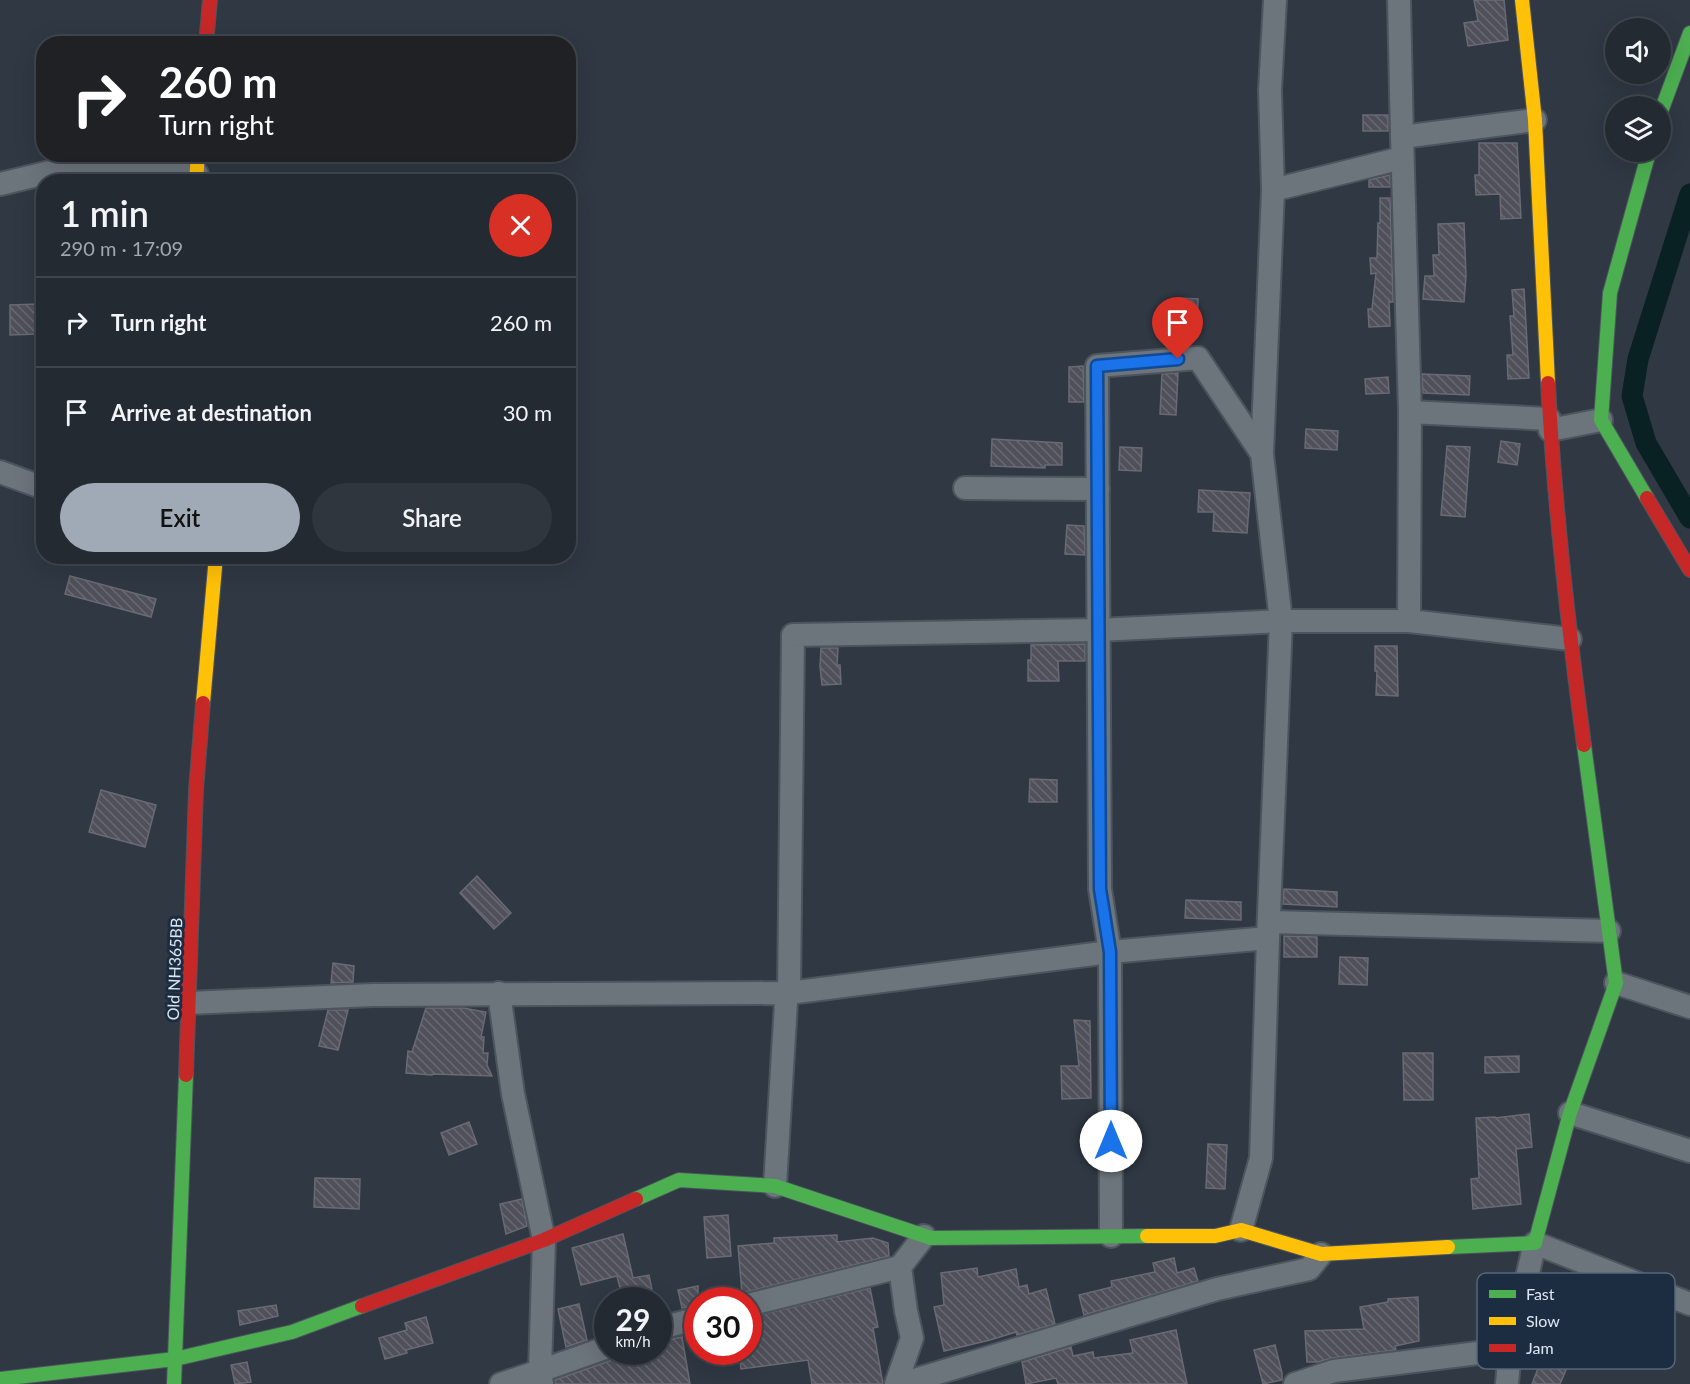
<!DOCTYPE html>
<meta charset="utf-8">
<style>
:root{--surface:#232a32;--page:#2f363e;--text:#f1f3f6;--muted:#a3a7ac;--line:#40464d;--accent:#a0aab6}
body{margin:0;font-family:Lato,sans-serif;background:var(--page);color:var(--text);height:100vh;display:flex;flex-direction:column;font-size:22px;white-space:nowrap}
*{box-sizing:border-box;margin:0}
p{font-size:20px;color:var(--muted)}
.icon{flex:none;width:33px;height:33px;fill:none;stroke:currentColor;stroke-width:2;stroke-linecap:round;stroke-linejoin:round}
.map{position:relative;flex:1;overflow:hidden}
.panel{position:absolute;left:36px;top:174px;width:540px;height:390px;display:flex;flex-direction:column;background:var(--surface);border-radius:24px;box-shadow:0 6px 24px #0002,0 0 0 2px var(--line)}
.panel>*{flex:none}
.top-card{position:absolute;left:36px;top:36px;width:540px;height:126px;border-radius:24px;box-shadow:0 6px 24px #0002,0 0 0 2px var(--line);background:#202124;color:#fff;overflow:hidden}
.controls{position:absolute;left:1605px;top:18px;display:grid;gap:12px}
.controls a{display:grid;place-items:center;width:66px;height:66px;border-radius:50%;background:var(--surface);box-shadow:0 6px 24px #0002,0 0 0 2px var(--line);font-size:30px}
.speed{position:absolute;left:594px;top:1287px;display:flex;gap:12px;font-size:30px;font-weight:700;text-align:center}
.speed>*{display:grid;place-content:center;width:78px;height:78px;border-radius:50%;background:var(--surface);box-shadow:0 6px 24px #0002,0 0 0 2px var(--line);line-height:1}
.speed small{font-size:15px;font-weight:400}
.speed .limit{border:9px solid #d22;background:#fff;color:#111}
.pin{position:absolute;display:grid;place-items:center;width:51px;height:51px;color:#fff;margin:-62px -26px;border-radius:50% 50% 50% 0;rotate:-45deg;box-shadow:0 0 6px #0007}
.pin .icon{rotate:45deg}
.me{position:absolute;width:66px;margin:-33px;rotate:0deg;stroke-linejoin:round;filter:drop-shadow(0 0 4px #0008)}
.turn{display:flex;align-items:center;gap:21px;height:126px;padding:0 24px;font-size:27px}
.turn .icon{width:78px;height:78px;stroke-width:2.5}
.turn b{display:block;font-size:42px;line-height:51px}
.round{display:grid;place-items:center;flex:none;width:63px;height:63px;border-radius:32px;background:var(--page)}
.head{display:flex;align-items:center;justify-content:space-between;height:102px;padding:0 24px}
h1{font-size:36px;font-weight:600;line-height:45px}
.cta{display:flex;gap:12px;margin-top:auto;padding:12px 24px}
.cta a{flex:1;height:69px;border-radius:36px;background:var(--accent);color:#111;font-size:24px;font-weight:600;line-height:69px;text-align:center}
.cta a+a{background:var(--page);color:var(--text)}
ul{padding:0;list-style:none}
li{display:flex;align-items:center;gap:18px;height:90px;padding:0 24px;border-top:2px solid var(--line)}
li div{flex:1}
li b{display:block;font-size:22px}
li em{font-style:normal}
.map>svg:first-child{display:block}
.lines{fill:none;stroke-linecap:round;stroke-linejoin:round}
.canal{stroke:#0a2124;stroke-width:21}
.building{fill:url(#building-back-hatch);stroke:#6a6a74;stroke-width:1.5}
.street-casing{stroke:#4c545d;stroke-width:26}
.fast-casing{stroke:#4c545d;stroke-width:16}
.slow-casing{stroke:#4c545d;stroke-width:16}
.jam-casing{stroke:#4c545d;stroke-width:16}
.street{stroke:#6c747c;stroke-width:22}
.fast{stroke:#4caf50;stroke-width:14}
.slow{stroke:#ffc107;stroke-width:14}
.jam{stroke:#c62828;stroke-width:14}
.route-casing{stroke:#114b97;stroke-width:15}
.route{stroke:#1a73e8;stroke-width:10}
.labels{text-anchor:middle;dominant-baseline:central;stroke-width:6;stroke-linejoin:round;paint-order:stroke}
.street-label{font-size:16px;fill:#dde7f4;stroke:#1d2d41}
.key{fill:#1d2d41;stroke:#576577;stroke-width:1.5}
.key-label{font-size:16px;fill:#dde7f4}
</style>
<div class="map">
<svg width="1690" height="1384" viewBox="0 0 1690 1384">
<defs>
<pattern id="building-back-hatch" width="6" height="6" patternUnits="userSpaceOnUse" patternTransform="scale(1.5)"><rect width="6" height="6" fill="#50505a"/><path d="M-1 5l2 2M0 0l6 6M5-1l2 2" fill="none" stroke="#696972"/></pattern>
</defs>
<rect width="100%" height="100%" fill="#2f3843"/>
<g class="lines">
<path class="canal" d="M1690,194L1638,359L1632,396L1646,443L1690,518"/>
</g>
<g class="building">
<path d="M1474,0H1504L1508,40L1468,46L1464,23L1478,21Z"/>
<rect x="1363" y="115" width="25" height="16"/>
<path d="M1479,143H1517L1521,218L1501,219L1500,194L1476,195L1475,175H1479Z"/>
<path d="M1390,175V187H1369V180Z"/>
<path d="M1380,198H1390L1393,298V302H1389L1390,326L1369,327L1368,309H1372L1376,273L1371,274L1370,258H1377L1378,223H1380Z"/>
<path d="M1464,223L1466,276L1464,302L1423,299L1425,276H1434L1433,255H1439L1438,224Z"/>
<path d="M1524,289L1529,378L1508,379L1507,355H1513L1510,316H1514L1512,290Z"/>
<path d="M1180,298L1198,299L1197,335L1178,334Z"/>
<path d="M38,304V334L10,335V305Z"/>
<path d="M1083,366L1084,402H1069V367Z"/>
<path d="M1178,373L1176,415L1160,414L1162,374Z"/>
<path d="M1422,374L1470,376L1469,395L1423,393Z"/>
<path d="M1388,377L1389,393L1366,394L1365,379Z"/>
<path d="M1306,429L1338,431L1337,450L1305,448Z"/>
<path d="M992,439L1062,443V465H1045V468L991,466Z"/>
<path d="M1501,441L1520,444L1517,465L1498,462Z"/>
<path d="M1447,446L1470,447L1465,517L1441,515Z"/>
<path d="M1120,447L1142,448L1141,471L1119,470Z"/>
<path d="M1199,490L1250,493L1247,533L1213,531L1214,512H1198Z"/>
<path d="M1067,525L1084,526L1085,555L1065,554Z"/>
<path d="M70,576L156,599L151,617L65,594Z"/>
<path d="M1085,644V661H1058L1059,681H1028V660H1031V645Z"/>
<path d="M1375,646H1397L1398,696L1376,695L1377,671H1375Z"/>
<path d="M821,648H838L837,665H840L841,684L822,685L820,666Z"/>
<path d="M1030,779L1057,780V802H1029Z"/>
<path d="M101,790L156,805L145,847L89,832Z"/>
<path d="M477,876L511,913L494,929L460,893Z"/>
<path d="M1284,889L1337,892V907L1283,904Z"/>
<path d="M1186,900L1241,902V920L1185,918Z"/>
<path d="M1284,936L1317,937V957H1284Z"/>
<path d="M1340,957L1368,958L1367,985L1339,984Z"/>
<path d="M333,963L354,966L353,982L331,983Z"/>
<path d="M426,1008H463L486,1012L481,1037H484L483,1053H488L487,1065L492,1076L433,1074L432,1075L406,1073L408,1051L412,1052Z"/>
<path d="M328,1010H348L338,1050L319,1046Z"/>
<path d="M1074,1020L1090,1021L1091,1098L1062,1099L1061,1066H1079Z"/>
<path d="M1403,1053H1433V1100H1404Z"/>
<path d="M1519,1056V1072L1485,1073V1057Z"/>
<path d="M1529,1114L1532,1147L1516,1149L1521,1204L1473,1209L1471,1179L1479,1178L1476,1118L1495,1117V1118Z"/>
<path d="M469,1122L477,1144L449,1155L441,1133Z"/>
<path d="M1208,1144L1227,1145L1225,1189L1206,1188Z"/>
<path d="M315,1178L360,1179L359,1209L314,1207Z"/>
<path d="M522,1199L527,1226L506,1234L500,1204Z"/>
<path d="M728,1215L731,1256L707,1258L704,1217Z"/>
<path d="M623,1234L633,1278L649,1275L654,1300H623L617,1276L581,1285L572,1248Z"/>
<path d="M837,1235V1242L873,1238L888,1243L889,1256L742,1293L738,1246L774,1243V1238Z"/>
<path d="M1174,1258L1177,1273L1194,1268L1198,1281L1084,1315L1079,1295L1112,1287L1111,1281L1155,1272L1153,1263Z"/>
<path d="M977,1268L978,1277L1016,1269L1019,1287L1027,1285L1029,1294L1046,1289L1055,1324L1017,1335L1016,1332L990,1340L944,1351L934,1307L944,1305L941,1273Z"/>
<path d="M698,1286V1305L682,1308L678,1290Z"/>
<path d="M870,1288L878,1327L873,1328L883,1384H812L808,1360L741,1369L739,1352H748V1318Z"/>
<path d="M1567,1294L1593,1306L1560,1384H1532Z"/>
<path d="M1418,1297L1419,1341L1395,1346L1396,1350L1332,1358L1318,1362H1307L1305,1331L1364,1329L1360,1307L1388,1302V1299Z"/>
<path d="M579,1304L587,1340L566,1347L558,1309Z"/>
<path d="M276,1305L278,1316L240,1325L238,1311Z"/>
<path d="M426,1317L433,1343L406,1350L407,1353L385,1359L379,1338L407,1330L405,1323Z"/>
<path d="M1176,1330L1187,1384H1058L1056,1378L1026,1384L1022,1362L1071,1347L1073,1356L1093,1352L1094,1358L1133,1353L1130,1340Z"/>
<path d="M682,1337L690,1384H555V1380L612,1360L619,1355L632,1352H658V1342Z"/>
<path d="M1275,1345L1282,1373V1380L1263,1384L1254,1350Z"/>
<path d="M247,1362L251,1382L235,1384L231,1365Z"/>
</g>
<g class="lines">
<defs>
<g id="street">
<path d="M1399,0L1402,137"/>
<path d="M0,184L67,168L197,174"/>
<path d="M1273,190L1402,158"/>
<path d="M1410,412L1402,137L1535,120"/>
<path d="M1550,430L1601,420"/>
<path d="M1262,454L1273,190L1270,90L1275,0"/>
<path d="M0,472L44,488"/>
<path d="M965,488L1098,489"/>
<path d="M1409,621L1410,412L1549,419"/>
<path d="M1269,922L1609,931"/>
<path d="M1616,983L1690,1007"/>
<path d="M499,993L513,1094L544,1240L540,1371L608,1347"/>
<path d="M189,1003L373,995L789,993L786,1002L775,1186"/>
<path d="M1570,1113L1690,1151"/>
<path d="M1241,1230L1261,1158L1268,938L1110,952L789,993L793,635L1098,630L1281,621H1409L1570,639"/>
<path d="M1111,1236L1110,952L1100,889L1097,366L1198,358L1262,454L1281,621L1268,938"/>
<path d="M748,1305L900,1267"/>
<path d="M658,1329L698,1318"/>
<path d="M501,1384L540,1371L542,1384"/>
<path d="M896,1384L912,1338L906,1311L900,1267L924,1236"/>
<path d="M901,1384L1217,1289L1309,1269L1321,1254"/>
<path d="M1295,1384L1334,1371L1510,1349"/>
<path d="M1507,1384L1510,1349L1535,1243L1690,1304"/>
</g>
<g id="fast">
<path d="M1660,114L1690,33"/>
<path d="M1647,498L1601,420L1610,293L1649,152"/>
<path d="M636,1199L679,1180L775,1186L931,1238L1147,1236"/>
<path d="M1448,1247L1535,1243L1570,1113L1616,983L1584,745"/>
<path d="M0,1379L175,1359L292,1332L362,1306"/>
<path d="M174,1384L186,1075"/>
</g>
<g id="slow">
<path d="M1522,0L1535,120L1548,383"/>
<path d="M196,182L198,154"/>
<path d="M203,703L216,556"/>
<path d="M1147,1236H1215L1241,1230L1321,1254L1448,1247"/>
</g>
<g id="jam">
<path d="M206,44L210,0"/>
<path d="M1548,383C1554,504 1568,625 1584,745"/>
<path d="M1647,498L1690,570"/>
<path d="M186,1075L196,790L203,703"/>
<path d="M362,1306L544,1240L636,1199"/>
</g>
</defs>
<use href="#street" class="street-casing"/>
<use href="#fast" class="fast-casing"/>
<use href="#slow" class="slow-casing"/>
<use href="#jam" class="jam-casing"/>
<use href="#street" class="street"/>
<use href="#fast" class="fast"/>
<use href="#slow" class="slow"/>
<use href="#jam" class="jam"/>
</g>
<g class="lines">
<defs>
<path id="route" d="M1111,1141L1110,952L1100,889L1097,366L1178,359"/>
</defs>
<use href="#route" class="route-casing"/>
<use href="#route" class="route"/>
</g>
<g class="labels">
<g class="street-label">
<text transform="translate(174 969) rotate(-88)">Old NH365BB</text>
</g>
</g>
<rect x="1477" y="1273" width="198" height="96" rx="9" class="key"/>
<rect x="1489" y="1290" width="27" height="8" fill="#4caf50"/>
<rect x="1489" y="1317" width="27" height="8" fill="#ffc107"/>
<rect x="1489" y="1344" width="27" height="8" fill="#c62828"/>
<g class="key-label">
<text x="1526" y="1300">Fast</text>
<text x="1526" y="1327">Slow</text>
<text x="1526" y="1354">Jam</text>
</g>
</svg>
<div class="controls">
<a><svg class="icon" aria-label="sound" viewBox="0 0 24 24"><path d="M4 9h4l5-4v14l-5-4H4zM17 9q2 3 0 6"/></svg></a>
<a><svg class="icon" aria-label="layers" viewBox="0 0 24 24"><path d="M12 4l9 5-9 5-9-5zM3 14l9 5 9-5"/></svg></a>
</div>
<div class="speed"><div>29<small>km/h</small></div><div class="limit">30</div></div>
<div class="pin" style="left:1178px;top:359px;background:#d93025"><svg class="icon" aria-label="arrive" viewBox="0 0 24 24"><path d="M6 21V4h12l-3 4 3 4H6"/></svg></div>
<svg class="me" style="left:1111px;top:1141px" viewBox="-20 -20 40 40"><circle r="19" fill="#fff"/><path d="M0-13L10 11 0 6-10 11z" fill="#1a73e8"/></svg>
<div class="top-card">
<div class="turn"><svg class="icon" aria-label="right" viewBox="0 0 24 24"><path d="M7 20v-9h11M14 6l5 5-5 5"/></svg><div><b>260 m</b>Turn right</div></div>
</div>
<section class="panel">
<div class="head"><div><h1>1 min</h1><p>290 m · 17:09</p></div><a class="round" style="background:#d93025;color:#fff"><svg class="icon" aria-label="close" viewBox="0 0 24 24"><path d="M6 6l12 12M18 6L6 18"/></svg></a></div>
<ul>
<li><svg class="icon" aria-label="right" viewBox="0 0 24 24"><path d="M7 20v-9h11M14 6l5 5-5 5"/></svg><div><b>Turn right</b></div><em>260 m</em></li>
<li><svg class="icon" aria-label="arrive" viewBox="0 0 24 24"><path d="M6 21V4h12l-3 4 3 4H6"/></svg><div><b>Arrive at destination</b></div><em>30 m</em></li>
</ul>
<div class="cta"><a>Exit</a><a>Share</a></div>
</section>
</div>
